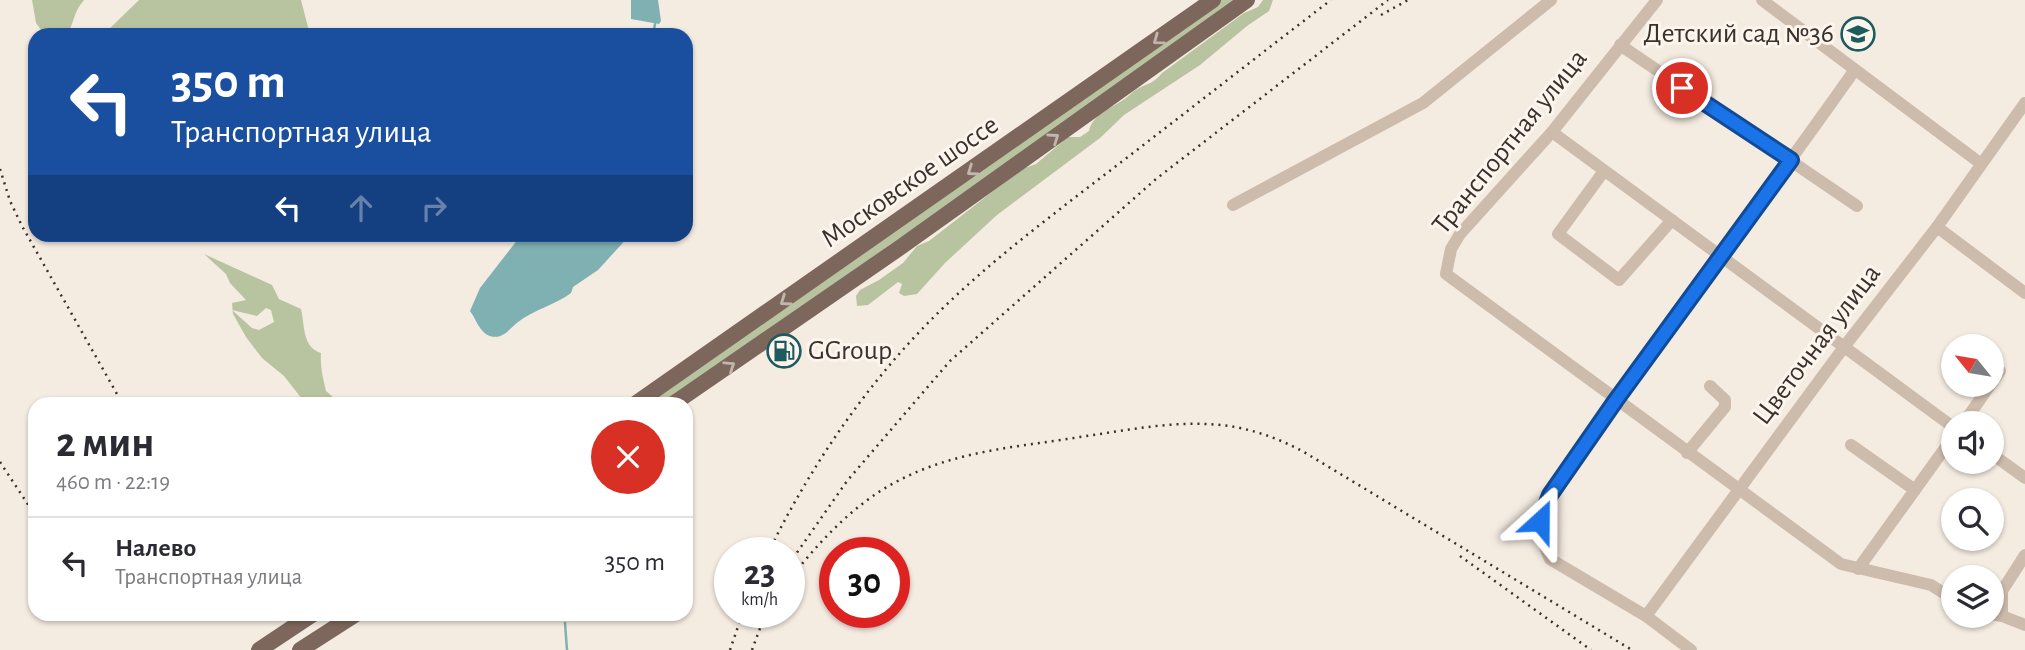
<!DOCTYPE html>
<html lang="ru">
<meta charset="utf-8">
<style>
:root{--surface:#fff;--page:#f7f7f7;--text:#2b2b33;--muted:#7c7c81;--line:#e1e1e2}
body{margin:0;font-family:"Alegreya Sans",sans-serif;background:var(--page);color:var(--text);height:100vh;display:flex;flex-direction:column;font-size:26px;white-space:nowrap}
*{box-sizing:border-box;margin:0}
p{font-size:23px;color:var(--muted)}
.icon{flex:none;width:38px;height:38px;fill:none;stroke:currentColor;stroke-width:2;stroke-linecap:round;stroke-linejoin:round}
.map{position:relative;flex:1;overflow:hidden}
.drawer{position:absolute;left:28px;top:397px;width:665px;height:224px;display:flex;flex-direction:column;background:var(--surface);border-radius:21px;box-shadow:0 2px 5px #0004}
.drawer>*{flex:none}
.guide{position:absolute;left:28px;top:28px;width:665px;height:214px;border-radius:21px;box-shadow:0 2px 5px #0004;background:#1a4fa0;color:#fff;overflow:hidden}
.needle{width:46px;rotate:300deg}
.buttons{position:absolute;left:1941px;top:334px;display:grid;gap:14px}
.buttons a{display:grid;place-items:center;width:63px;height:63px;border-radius:50%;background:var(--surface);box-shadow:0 2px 5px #0004;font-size:35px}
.speed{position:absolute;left:714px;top:537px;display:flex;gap:14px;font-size:35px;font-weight:700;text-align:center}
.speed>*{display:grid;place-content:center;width:91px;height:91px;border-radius:50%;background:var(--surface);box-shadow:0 2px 5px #0004;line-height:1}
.speed small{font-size:18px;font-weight:400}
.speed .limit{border:10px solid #d22;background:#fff;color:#111}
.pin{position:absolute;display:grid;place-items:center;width:60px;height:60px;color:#fff;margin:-30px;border:4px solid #fff;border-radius:50%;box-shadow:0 2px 7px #0007}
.me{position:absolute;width:77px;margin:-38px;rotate:24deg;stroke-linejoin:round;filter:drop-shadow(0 0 5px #0008)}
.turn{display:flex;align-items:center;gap:24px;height:147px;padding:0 28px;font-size:32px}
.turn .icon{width:91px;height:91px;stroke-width:2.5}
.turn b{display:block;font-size:49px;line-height:60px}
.lanes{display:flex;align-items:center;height:66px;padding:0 28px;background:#0003;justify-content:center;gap:35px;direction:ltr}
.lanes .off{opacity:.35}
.round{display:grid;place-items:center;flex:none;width:74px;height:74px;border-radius:37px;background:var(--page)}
.head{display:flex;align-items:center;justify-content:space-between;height:119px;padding:0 28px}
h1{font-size:42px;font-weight:700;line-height:52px}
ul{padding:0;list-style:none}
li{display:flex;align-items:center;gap:21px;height:91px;padding:0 28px;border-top:2px solid var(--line)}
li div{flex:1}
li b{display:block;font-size:26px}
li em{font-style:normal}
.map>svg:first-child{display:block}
.green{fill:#b8c4a0;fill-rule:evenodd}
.water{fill:#7fb0b2}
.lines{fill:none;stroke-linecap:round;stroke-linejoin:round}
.stream{stroke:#7fb0b2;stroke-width:2.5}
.minor{stroke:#cdbbac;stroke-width:12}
.major{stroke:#7d675c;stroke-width:16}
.rail{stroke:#3b302b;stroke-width:2.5;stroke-dasharray:2 5;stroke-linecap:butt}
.oneway{stroke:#c2b5ac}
.route-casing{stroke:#114b97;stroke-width:18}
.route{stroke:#1a73e8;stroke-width:12}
.labels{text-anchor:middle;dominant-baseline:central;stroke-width:6;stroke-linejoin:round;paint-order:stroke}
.poi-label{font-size:28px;fill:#3b302b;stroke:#fbf5ee;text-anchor:end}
.street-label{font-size:28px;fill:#3b302b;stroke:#fbf5ee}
</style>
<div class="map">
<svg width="2025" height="650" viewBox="0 0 2025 650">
<rect width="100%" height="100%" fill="#f4ebe1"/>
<g class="green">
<path d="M32,0H84C73,13 75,21 67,35H45L36,23Z"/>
<path d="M139,0H301L310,35H103Z"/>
<path d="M1220,0H1240L736,357L664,404H644Z"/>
<path d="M1263,0H1273L1269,11L1247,26L1200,65L1124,115L1100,138L997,215L945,263L917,294L904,296L899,293L902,284L898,282L868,305L857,306L856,296L860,290L879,280L903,263L917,246L929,241L997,188L1025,168L1036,164L1068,137H1080L1089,131C1094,112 1111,109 1126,98C1130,95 1134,90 1139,88C1149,83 1154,83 1162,73L1244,13L1258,7Z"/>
<path d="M204,254L272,285L279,299L301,309C305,326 302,347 321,353C320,367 323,378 326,391L341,404H306L284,376L262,358L246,337L233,314L232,303L246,300L230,283L226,274ZM266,308L271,310L274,322L259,330L252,328L232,310L257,316Z"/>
</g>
<g class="water">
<path d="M631,0H658L661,21L659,24L631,19Z"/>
<path d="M522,234H630V235L598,270L573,287L571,293C555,305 535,309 518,322C509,329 503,340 490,336C480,333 476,319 470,311L480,288Z"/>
</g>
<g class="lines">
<g class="stream">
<path d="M653,35L655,24"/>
<path d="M565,623L567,650"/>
</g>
<g class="minor">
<path d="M1657,0L1552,132L1460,234L1451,249L1446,274L1841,564L1931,585L1953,599"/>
<path d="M1762,0L1980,163"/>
<path d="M1620,45L1857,206"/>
<path d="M1552,132L1953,427"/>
<path d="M1604,171L1558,234L1619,280L1672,220"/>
<path d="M1233,205L1423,103L1551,0"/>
<path d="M1937,227L2025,293"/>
<path d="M1992,383L2000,371"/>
<path d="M1963,424L1990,385"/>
<path d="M1851,445L1915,490"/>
<path d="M1687,453L1725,407V400L1710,386"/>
<path d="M1992,454L2025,478"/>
<path d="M1858,569L1953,437"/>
<path d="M1992,614L2002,616V591L2025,555"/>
<path d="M1646,616L1844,347L1937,227L2025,103"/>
<path d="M2002,616L2025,625"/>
<path d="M1691,650L1646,616L1550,559C1539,536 1539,518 1550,495C1648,351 1754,213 1854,71"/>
</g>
<g class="major">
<path d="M635,404L1213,0"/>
<path d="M673,404L898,249L1247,0"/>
<path d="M259,650L313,614"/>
<path d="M300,650L356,614"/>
</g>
<g class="rail">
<path d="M1381,15L1408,0"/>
<path d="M0,169L10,201L22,226L117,394"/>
<path d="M0,462L29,506"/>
<path d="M768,553C808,471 861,392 925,326C983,266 1050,217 1116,166C1188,111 1259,55 1331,0"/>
<path d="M1460,556L1591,650"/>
<path d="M789,564L847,481L950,361L1156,179L1388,0"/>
<path d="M789,580C818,543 853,505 894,483C952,451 1017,447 1080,437C1129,430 1179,419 1229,426C1255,430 1280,439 1304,452L1632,650"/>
<path d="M730,650L743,612"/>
<path d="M752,650L766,612"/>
</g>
</g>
<defs><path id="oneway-chevron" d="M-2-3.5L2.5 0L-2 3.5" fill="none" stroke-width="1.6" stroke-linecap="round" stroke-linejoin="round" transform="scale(1.75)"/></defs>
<g class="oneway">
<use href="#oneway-chevron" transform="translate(1158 40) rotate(144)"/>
<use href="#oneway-chevron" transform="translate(1054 138) rotate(-35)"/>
<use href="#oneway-chevron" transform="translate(972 171) rotate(145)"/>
<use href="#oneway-chevron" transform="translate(785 301) rotate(145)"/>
<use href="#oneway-chevron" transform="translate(730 366) rotate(-34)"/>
</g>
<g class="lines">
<defs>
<path id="route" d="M1540,521L1550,495L1616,400L1791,160L1682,88"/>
</defs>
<use href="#route" class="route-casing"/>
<use href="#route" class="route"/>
</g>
<defs>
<symbol id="school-ring" viewBox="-11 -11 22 22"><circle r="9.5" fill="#fbf5ee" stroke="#1f5a5e" stroke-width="1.5"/><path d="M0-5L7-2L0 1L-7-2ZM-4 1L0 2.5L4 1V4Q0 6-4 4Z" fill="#1f5a5e"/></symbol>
<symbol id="fuel-ring" viewBox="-11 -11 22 22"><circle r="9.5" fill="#fbf5ee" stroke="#1f5a5e" stroke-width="1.5"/><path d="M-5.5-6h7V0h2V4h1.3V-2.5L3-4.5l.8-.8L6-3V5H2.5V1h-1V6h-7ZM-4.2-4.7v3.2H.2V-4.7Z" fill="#1f5a5e"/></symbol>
</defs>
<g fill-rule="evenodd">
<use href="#school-ring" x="1839" y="15" width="38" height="38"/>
<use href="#fuel-ring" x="765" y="332" width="38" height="38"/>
</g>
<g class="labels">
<g class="poi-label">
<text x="1834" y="34">Детский сад №36</text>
<text x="808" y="351" text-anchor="start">GGroup</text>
</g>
<g class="street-label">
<text transform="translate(1510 142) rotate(-51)">Транспортная улица</text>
<text transform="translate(910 182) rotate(-35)">Московское шоссе</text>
<text transform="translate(1817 345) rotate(-53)">Цветочная улица</text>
</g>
</g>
</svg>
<div class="buttons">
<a><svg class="needle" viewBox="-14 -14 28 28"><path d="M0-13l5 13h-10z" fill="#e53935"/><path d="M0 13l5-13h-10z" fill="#7c7c81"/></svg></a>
<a><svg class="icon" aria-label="sound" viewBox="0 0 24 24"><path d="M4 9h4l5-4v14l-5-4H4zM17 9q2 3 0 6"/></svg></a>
<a><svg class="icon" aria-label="search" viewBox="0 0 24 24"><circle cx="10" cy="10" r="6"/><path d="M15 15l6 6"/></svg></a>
<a><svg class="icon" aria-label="layers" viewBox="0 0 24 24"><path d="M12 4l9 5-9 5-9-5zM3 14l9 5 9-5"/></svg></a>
</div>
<div class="speed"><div>23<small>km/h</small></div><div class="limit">30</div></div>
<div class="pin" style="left:1682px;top:88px;background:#d93025"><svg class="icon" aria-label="arrive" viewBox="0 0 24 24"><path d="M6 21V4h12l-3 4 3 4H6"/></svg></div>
<svg class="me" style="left:1540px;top:521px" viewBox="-20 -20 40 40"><path d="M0-17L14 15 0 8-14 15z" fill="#1a73e8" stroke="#fff" stroke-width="4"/></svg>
<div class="guide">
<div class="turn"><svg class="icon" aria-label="left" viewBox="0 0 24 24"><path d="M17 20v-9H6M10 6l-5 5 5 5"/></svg><div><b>350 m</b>Транспортная улица</div></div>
<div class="lanes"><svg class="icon" aria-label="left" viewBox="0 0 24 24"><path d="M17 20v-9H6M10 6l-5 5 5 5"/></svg><svg class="icon off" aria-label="ahead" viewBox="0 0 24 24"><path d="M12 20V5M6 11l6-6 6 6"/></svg><svg class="icon off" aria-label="right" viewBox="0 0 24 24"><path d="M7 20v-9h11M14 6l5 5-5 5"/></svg></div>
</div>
<section class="drawer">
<div class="head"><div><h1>2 мин</h1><p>460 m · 22:19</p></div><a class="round" style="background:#d93025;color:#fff"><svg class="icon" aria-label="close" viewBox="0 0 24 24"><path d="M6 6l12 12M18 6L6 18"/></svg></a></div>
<ul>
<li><svg class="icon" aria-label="left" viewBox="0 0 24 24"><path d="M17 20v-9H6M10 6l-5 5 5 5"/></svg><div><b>Налево</b><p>Транспортная улица</p></div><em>350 m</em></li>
</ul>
</section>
</div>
